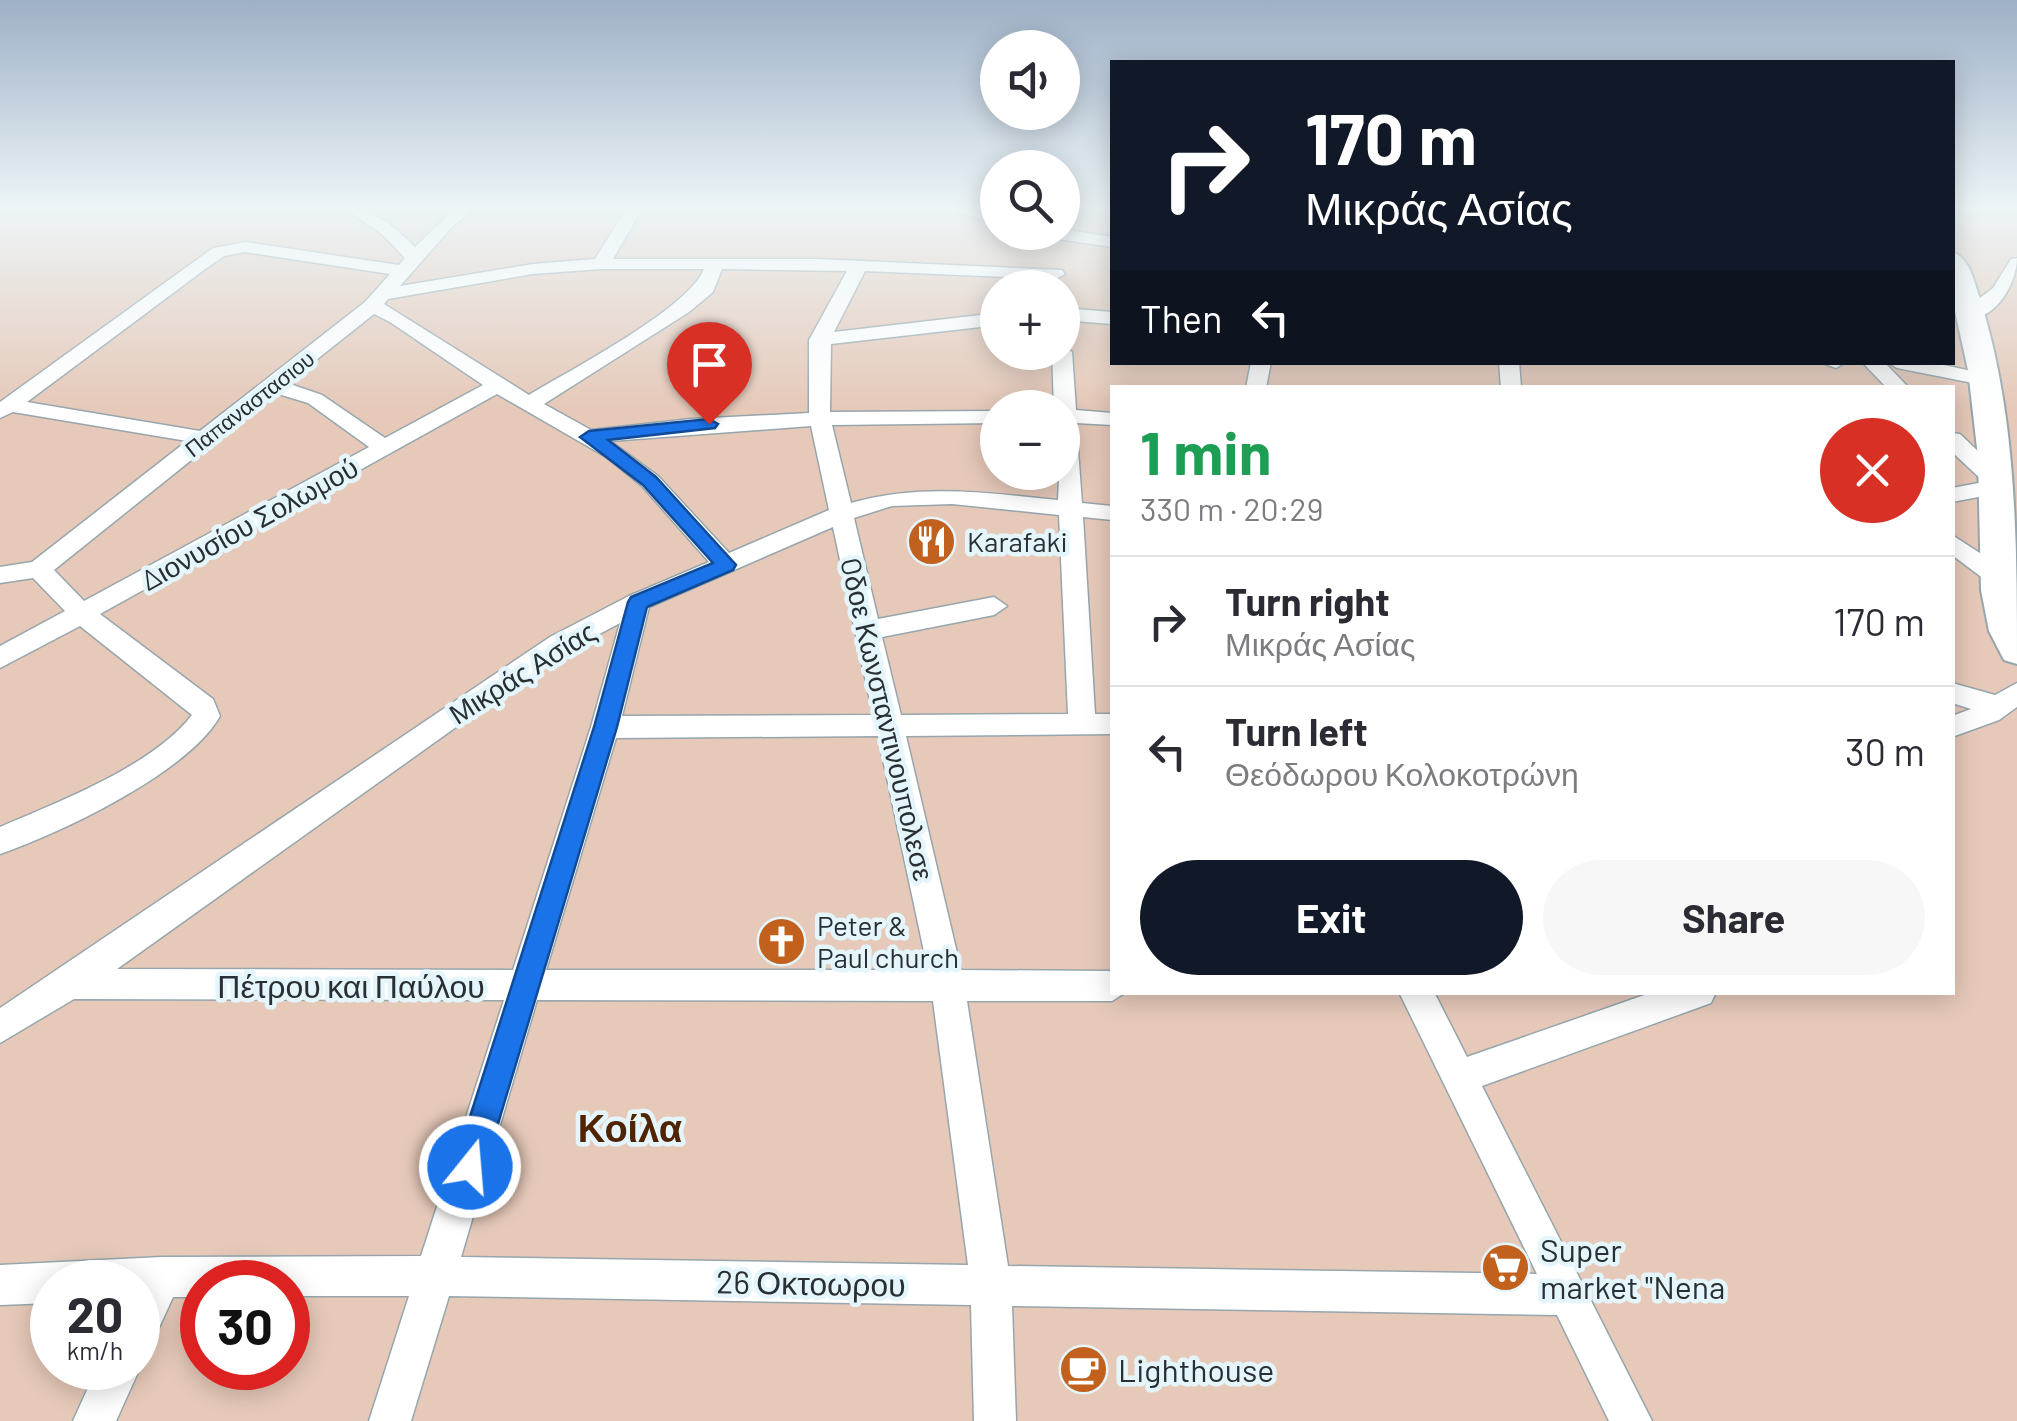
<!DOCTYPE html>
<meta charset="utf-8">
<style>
:root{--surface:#fff;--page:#f7f7f7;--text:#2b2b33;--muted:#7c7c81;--line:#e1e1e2;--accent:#111827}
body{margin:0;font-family:Barlow,sans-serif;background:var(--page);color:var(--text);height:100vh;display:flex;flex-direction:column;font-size:38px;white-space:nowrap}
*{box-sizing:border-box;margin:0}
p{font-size:32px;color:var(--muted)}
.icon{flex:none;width:55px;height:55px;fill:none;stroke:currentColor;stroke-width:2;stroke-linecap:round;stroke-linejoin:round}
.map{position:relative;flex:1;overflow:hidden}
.panel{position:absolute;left:1110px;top:385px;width:845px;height:610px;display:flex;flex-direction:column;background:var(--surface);border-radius:0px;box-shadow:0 5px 25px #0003}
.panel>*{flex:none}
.hud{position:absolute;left:1110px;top:60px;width:845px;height:305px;border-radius:0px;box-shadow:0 5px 25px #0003;background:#111827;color:#fff;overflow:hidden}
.buttons{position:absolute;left:980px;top:30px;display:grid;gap:20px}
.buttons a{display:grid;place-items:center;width:100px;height:100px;border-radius:50%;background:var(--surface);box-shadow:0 5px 25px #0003;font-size:50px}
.speed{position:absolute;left:30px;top:1260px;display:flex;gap:20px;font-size:50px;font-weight:700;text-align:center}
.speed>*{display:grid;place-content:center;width:130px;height:130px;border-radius:50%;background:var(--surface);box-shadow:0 5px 25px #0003;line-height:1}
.speed small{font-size:25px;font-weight:400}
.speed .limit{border:15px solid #d22;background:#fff;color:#111}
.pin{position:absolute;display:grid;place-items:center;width:85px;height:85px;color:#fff;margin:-102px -42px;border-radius:50% 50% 50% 0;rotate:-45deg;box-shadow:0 0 10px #0007}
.pin .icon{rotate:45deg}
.me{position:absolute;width:110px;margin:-55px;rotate:17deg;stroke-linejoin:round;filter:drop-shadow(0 0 8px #0008)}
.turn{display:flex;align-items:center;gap:35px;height:210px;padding:0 30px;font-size:45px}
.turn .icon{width:130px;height:130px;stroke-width:2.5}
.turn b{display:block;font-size:70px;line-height:85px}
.then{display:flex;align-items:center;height:95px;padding:0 30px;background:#0003;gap:20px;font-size:38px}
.round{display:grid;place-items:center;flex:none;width:105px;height:105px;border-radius:52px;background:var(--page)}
.summary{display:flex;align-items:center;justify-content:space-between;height:170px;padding:0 30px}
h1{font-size:60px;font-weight:700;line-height:75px;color:#1e9e55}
.button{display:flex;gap:20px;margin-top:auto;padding:20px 30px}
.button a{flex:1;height:115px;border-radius:60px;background:var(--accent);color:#fff;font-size:40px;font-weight:700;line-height:115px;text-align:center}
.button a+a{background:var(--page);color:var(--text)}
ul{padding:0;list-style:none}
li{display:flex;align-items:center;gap:30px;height:130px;padding:0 30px;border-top:2px solid var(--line)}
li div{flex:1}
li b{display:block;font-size:38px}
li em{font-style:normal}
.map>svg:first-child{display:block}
.green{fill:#e6c9b9;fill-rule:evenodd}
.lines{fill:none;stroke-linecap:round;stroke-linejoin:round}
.street-casing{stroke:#96a6ac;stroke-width:3}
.secondary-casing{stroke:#96a6ac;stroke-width:4}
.street{fill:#fff;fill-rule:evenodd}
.secondary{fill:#fff;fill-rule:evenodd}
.route{fill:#1a73e8;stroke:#114b97;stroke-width:2.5}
.labels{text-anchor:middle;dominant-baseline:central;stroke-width:9;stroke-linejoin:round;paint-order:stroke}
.far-street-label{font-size:22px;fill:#292f32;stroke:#e4f6fc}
.street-label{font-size:28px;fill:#292f32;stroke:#e4f6fc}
.poi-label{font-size:28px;fill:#292f32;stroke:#e4f6fc;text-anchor:start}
.near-street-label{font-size:32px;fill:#292f32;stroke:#e4f6fc}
.near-poi-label{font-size:32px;fill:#292f32;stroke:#e4f6fc;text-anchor:start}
.near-quarter-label{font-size:38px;font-weight:bold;fill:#502302;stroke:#e4f6fc}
</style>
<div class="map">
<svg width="2017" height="1421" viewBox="0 0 2017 1421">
<rect width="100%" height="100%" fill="#d7e8ee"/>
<path class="green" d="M0,209H997L998,232H1062L1063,209H1112V362H1952L1953,209H2017V1421H0ZM998,288H1062V352H998ZM1112,388H1952V992H1112ZM998,408H1062V472H998ZM52,1282H138V1368H52ZM202,1282H288V1368H202Z"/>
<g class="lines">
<defs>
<g id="street">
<path d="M345,209C375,209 394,226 415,247L454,209H473L451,228L400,286L533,264L595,259L626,209H642L613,259H817L1062,270L1065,274L1056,279L865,271L834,332L998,313V325L831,344L830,412L998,411V423L832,425L851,503C920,483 988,493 1058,500L1062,408H1054L1052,352H1062V346L1072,352L1076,410L1112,413V425L1076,423L1082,503L1112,506V520L1083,517L1095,714H1112V734L906,736L961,970L1112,971V992H1126L1112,1001H967L1008,1266L1537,1274L1399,992H1434L1467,1057L1653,992H1716L1711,1003L1482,1086L1652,1421H1609L1557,1315L1012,1306L1016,1421H974L971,1305L449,1296L411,1421H369L409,1296H288V1282H202V1297H173L152,1343L138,1349V1282H52V1303L0,1305V1265L162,1257L421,1256L504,1000L74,999L0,1043V1008L550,637L629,596L709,562L642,486L608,458L497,394L100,614L213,699L220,716C189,772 61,833 0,854V827C58,802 153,766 192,715L80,626L0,668V646L65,611L33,578L0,583V567L32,562L187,441L13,412L0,418V402L213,248L245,242L399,265L405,258L382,234ZM245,252L390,274L365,302L200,431L27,402L208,267L224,256ZM601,269H704C688,309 570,370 529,395L384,304L388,299L533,274ZM722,269L847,271L809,340V413L691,419L591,430L544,404L689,312L713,292ZM374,314L390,322L483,385L385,438L322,395L287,383ZM275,393L308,403L369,447L84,601L54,570ZM811,426L829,510L729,553L658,476L610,441ZM952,504L1059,515L1068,714L901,715L882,637L994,615L1007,606L994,597L878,619L854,518L892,506ZM833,527L873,715L622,716L649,607ZM620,623L591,727L513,970L117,969L487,705L568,651ZM878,736L928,970H546L616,738ZM537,1000L933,1001L968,1265L461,1257Z"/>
<path d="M958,209L998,213V224L960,213Z"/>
<path d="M1062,229L1112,237V247L1045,237L1037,232H1062Z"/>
<path d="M2017,258C2017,283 1995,323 1964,318V310L1993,288L2011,259Z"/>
<path d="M1062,308L1112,312V324L1062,320Z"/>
<path d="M1251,362H1271L1266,388H1246Z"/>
<path d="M1499,362H1519L1521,388H1501Z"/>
<path d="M1820,362H1846L1836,368Z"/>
<path d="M1862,362H1884L1909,388H1887Z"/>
<path d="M1887,362H1930L1990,375L1993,379L1983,385L1897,368Z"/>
<path d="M1952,433L1960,434L2004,476L2008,487L2005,492L1952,502V488L1984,482L1952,452Z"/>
<path d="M1952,535L2006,570L2009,576L2006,582H1988L1952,555Z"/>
<path d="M1952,683L1995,695L2017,683V707L1999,720L1952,737V716L1971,709L1952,703Z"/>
<path d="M138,1362L140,1368L116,1421H73L97,1368H138Z"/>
</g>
<path id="secondary" d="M1952,252C1969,257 1974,281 1979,296C2017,414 2017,541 2017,664L2004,660L1989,631L1981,590L1978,457L1968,370L1952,298Z"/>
</defs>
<use href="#street" class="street-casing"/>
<use href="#secondary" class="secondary-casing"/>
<use href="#street" class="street"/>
<use href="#secondary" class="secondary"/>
</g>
<linearGradient id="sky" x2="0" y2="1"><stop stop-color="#9eb0c7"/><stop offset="0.51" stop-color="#edf5f7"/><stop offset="1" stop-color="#edf5f7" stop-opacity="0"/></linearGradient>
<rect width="2017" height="408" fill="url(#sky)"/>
<path class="route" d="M709,419L718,424L715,428L608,440L656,477L736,565L733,570L647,607L617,727L485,1167L480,1178L470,1183L459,1178L454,1167L594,727L628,602L631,597L713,563L643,485L580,437L589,431Z"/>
<defs>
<symbol id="restaurant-disc" viewBox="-11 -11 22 22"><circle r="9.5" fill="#c1611d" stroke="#e4f6fc"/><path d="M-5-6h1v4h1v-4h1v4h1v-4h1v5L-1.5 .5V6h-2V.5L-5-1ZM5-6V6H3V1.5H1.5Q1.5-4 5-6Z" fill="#fff"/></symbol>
<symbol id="church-disc" viewBox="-11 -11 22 22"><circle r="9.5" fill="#c1611d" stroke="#e4f6fc"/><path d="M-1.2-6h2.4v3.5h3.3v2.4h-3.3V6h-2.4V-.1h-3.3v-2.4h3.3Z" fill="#fff"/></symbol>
<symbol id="supermarket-disc" viewBox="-11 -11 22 22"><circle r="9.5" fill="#c1611d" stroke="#e4f6fc"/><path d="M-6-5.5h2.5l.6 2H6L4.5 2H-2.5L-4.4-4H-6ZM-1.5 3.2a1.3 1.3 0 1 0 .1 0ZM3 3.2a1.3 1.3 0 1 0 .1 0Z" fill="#fff"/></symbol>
<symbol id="cafe-disc" viewBox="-11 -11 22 22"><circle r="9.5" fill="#c1611d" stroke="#e4f6fc"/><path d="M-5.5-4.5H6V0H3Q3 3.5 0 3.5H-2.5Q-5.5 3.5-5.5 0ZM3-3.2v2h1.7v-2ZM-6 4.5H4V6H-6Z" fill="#fff"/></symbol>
</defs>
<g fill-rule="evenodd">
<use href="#restaurant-disc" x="904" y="514" width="55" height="55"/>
<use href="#church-disc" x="754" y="914" width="55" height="55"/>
<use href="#supermarket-disc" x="1478" y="1240" width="55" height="55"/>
<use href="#cafe-disc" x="1056" y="1342" width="55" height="55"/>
</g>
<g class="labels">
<g class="far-street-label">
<text transform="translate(249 403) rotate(-38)">Παπαναστασιου</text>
</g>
<g class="street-label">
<text transform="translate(249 523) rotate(-29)">Διονυσίου Σολωμού</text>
<text transform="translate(522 672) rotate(-32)">Μικράς Ασίας</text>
<text transform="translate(888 719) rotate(77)">Oδοε Κωνσταντινουπολεσε</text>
</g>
<g class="poi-label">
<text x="967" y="541">Karafaki</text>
<text x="817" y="925">Peter &amp;<tspan x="817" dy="32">Paul church</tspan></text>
</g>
<g class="near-street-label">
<text x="351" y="985">Πέτρου και Παύλου</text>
<text transform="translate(811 1282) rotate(1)">26 Οκτοωρου</text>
</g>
<g class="near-poi-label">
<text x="1540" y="1249">Super<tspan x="1540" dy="37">market "Nena</tspan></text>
<text x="1118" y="1369">Lighthouse</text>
</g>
<g class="near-quarter-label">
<text x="630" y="1127">Κοίλα</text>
</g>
</g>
</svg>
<div class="buttons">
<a><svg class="icon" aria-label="sound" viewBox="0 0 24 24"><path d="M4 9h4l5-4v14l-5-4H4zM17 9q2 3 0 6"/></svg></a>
<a><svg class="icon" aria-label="search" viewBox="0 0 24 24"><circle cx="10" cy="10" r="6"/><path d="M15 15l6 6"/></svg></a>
<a>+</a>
<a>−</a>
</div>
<div class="speed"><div>20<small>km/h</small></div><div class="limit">30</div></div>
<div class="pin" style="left:709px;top:424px;background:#d93025"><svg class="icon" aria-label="arrive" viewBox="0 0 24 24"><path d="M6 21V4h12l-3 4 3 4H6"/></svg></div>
<svg class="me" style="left:470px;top:1167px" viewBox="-20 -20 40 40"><circle r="17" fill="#1a73e8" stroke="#fff" stroke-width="3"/><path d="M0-11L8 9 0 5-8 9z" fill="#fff"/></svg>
<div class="hud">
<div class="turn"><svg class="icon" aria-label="right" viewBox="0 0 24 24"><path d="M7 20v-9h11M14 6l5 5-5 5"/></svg><div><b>170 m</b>Μικράς Ασίας</div></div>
<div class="then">Then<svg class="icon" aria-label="left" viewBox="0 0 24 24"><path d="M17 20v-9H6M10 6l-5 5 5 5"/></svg></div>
</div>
<section class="panel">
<div class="summary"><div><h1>1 min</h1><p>330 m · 20:29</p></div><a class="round" style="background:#d93025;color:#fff"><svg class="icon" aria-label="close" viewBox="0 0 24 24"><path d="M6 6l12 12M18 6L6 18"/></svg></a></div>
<ul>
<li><svg class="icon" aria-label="right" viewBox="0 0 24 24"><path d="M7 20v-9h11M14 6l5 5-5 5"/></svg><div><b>Turn right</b><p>Μικράς Ασίας</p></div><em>170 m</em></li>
<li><svg class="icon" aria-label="left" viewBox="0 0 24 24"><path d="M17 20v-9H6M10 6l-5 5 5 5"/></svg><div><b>Turn left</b><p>Θεόδωρου Κολοκοτρώνη</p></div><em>30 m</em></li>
</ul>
<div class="button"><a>Exit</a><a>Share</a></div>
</section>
</div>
